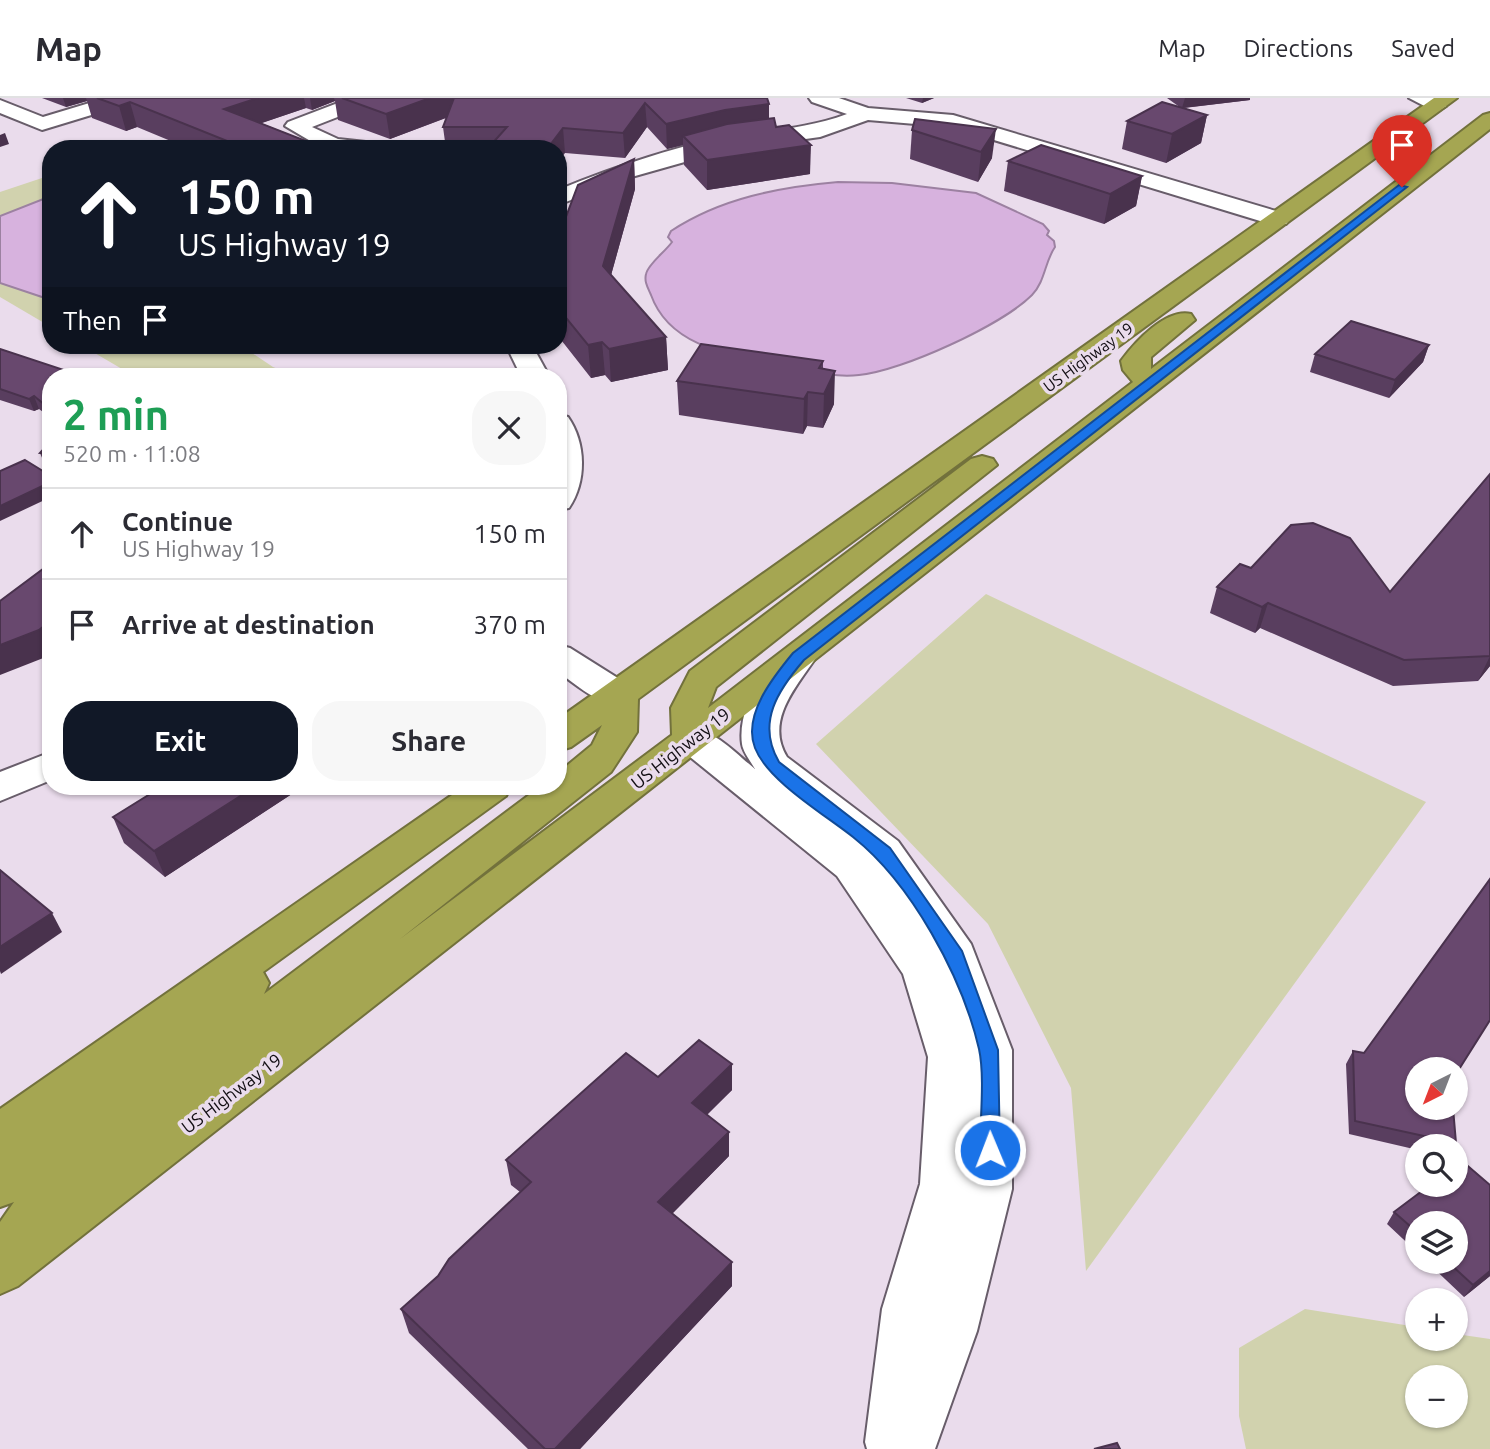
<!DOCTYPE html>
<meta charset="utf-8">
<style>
:root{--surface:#fff;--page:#f7f7f7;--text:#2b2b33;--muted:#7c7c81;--line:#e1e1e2;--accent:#111827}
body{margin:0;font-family:Ubuntu,sans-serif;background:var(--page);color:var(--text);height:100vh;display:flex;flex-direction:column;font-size:26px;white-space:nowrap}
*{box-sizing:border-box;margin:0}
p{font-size:23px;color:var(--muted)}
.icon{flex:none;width:38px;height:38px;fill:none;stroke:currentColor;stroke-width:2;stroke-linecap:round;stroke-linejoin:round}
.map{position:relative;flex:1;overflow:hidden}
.side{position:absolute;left:42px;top:270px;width:525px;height:427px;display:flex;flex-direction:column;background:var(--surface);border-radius:28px;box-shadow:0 2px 5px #0004}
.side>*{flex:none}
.banner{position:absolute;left:42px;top:42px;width:525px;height:214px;border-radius:28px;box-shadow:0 2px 5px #0004;background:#111827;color:#fff;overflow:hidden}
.needle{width:46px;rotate:222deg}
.buttons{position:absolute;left:1405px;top:959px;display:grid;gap:14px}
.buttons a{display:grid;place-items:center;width:63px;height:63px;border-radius:50%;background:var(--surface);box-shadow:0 2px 5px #0004;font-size:35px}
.pin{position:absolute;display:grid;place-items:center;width:60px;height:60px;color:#fff;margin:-72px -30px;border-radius:50% 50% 50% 0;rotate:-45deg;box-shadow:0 0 7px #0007}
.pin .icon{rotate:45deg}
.me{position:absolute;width:77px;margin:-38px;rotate:359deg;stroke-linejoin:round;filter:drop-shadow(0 0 5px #0008)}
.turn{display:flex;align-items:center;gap:24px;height:147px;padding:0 21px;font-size:32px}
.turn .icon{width:91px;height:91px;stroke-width:2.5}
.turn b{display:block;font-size:49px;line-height:60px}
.then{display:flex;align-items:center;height:66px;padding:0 21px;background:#0003;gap:14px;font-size:26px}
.round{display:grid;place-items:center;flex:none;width:74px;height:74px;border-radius:28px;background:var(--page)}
.headline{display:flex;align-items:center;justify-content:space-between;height:119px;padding:0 21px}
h1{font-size:42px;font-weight:600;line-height:52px;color:#1e9e55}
.action{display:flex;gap:14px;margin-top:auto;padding:14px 21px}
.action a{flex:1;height:80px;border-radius:28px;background:var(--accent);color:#fff;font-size:28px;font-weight:600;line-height:80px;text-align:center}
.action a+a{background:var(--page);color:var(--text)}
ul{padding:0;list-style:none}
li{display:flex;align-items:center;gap:21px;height:91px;padding:0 21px;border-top:2px solid var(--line)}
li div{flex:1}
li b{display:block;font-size:26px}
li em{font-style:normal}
header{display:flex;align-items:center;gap:42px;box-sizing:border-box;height:98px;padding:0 35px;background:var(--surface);border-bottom:2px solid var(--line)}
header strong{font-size:33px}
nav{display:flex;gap:38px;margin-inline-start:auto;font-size:24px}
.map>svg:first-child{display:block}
.green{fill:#d1d2ae;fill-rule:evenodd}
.water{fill:#d7b2de;stroke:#9c81a1;stroke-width:2}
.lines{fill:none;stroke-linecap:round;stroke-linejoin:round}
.minor-casing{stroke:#685d6a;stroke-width:4}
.highway-casing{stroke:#72713c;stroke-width:4}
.minor{fill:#fff;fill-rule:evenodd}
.highway{fill:#a5a652;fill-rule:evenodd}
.wall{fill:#593e5f}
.shaded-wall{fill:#49324d}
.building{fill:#68486e;stroke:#49324d;stroke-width:2}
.route{fill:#1a73e8;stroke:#114b97;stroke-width:2}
.labels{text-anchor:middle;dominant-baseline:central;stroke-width:7;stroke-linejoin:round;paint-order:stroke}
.far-street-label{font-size:16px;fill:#120e13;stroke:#eadcec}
.street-label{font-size:18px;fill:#120e13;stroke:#eadcec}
</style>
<header>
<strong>Map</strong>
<nav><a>Map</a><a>Directions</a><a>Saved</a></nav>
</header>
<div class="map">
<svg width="1490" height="1351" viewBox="0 0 1490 1351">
<rect width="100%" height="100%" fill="#eadcec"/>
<g class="green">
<path d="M51,77V98L0,118V94Z"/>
<path d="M0,185L51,202V229L0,199Z"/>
<path d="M81,247H240L273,269L295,278H134Z"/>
<path d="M986,496L1426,704L1086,1173L1071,990L988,826L816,646Z"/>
<path d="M1305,1211L1417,1229L1418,1241H1456V1236L1490,1241V1351H1246L1239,1318V1250ZM1456,1279V1318H1418V1279Z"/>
</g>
<g class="water">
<path d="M838,84L892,85L976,95L1043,126L1049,133L1047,137L1054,143L1055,149C1045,163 1045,184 1032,197C1002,227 902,273 859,277C832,280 806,272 780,267C732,257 670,250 651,197C648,190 644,184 646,176C648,166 665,154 672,144L668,139L671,133C721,100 780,89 838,84Z"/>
<path d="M51,98V202L0,185V118Z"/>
</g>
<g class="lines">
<defs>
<g id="minor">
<path d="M106,0H137L134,4L42,32L0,15V2L43,19Z"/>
<path d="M351,0H379L376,4L312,29L338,41L375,45L385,51H324L285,28L288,24Z"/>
<path d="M809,0H839L868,10L953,17L1286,116L1290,121L1286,126H1270L951,29L868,22L820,39L727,52L628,80L558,107V92C612,70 669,50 726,39C768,32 807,31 847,16L812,4Z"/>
<path d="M1409,0H1435L1446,8L1436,14Z"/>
<path d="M506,247H532L549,278H521Z"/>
<path d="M558,316L568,319C586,345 587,383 569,410L558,412Z"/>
<path d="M558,547L570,550L632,589L637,597L632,605C604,613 580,589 558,574Z"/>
<path d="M799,547L811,550L817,558C798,587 764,622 787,659L898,743L971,846L1012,952V1091L977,1233L935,1351H867L865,1344L882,1211L920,1086L928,959L903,876L837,778L679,650L673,641L679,632C708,624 733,653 755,671C751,664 743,654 742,646C737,612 765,556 799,547Z"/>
<path d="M51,654V682L0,703V674Z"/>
</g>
<path id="highway" d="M1434,0H1457L638,601L637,634L611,674L400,841L672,637L671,610L690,573L971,361L982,358L993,361L997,367L716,589L708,610L1133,284L1123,272L1121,263C1135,244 1166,210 1191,216L1195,222L1151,259V271L1483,17L1490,15V31L18,1188L0,1196V1124L14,1104L0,1109V1011L465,688H511L506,698L263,874L269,885L264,896L541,688H558V675L592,647L602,627L571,649L558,653V621Z"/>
</defs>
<use href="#minor" class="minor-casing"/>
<use href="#highway" class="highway-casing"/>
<use href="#minor" class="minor"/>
<use href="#highway" class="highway"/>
</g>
<g class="wall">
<path d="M42,0H767L769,20L776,29L810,76L707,92L684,67L683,47L667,51L647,29L625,60L565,55L558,51H446L443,29L446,20L390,41L338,22L335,3L312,12L306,10L261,25L316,47L317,51H190L137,29L126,33L92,20L87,3L66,9Z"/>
<path d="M906,0H934L922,5Z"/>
<path d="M1167,0H1250V2L1184,10L1207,17L1201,45L1166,65L1122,51L1127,23L1181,10Z"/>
<path d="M915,21L992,60L978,84L910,61L912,32Z"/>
<path d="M634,61L635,91L611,177L666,239L668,272L611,284L605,277L591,280L558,238V140Z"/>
<path d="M1008,63L1142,78L1136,108L1104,126L1004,93Z"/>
<path d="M1429,247L1423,264L1389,300L1310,274L1315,256Z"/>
<path d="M0,251L51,278V320L39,311L34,313L0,302Z"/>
<path d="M823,263V271L834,306L823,330L807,328L803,336L679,317L677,283Z"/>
<path d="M51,343V368L45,367L40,355Z"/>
<path d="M1490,376V568L1478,583L1393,588L1260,530L1255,535L1210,515L1217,489L1251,470L1390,494Z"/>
<path d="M163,688H304L165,779L124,745L113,719Z"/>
<path d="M1353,953L1418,971L1456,1045L1454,1048H1418V1052L1349,1036L1346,966Z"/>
<path d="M658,979L732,992L707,1017L729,1058L672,1116L732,1188L580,1351H528L409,1235L401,1211L438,1178L520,1094L511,1087L506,1062Z"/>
<path d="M1462,1063L1490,1087V1178L1464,1199L1427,1164H1456V1125H1418V1155L1387,1126L1394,1114L1430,1087H1456V1067Z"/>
</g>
<g class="shaded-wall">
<path d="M63,0H86L87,3L66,9Z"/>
<path d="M258,0H304L306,10L230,36L224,11Z"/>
<path d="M310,0H334L335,3L312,12Z"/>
<path d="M430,0H459L461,14L390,41L386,16Z"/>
<path d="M923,0H934L922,5Z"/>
<path d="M1185,0H1250V2L1182,10Z"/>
<path d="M130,4L137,29L126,33L119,8Z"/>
<path d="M645,5L647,29L625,60L623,35Z"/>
<path d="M769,6V30L683,38V47L667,51L666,26L725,12Z"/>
<path d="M1207,17L1201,45L1166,65L1172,36Z"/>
<path d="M563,30L565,55L558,64V51H547Z"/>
<path d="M996,31L992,60L978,84L981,54Z"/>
<path d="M5,35L9,46L0,49V37Z"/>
<path d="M316,47L317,51H305Z"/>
<path d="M811,47L810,76L707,92V62Z"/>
<path d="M634,61L635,91L605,199L603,168Z"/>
<path d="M1142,78L1136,108L1104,126L1110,96Z"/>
<path d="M666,239L668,272L611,284L609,251Z"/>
<path d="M602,244L605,277L591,280L588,247Z"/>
<path d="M1429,247L1423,264L1389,300L1395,282Z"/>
<path d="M835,273L834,306L823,330L824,296Z"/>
<path d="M808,294L807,328L803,336L804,301Z"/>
<path d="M34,298L39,311L34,313L29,301Z"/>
<path d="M51,384V399L0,423V408Z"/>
<path d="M1268,505L1260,530L1255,535L1262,509Z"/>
<path d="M49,524L51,528V557L0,577V547Z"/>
<path d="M1490,558V568L1478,583Z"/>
<path d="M256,688H304L165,779L154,753Z"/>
<path d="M52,815L62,834L1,876L0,873V849Z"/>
<path d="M732,966V992L693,1030L692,1005Z"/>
<path d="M729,1034V1058L660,1128L658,1104Z"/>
<path d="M732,1164V1188L580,1351H555Z"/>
<path d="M1490,1173V1178L1464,1199L1473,1187Z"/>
</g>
<g class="building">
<path d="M97,0H258L224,11L316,47L305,51H247L130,4L119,8Z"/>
<path d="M342,0H430L386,16Z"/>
<path d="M454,0H767L769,6L725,12L666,26L645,5L623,35L563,30L547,51H526L490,48L507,29H443Z"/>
<path d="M1162,4L1207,17L1172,36L1127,23Z"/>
<path d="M774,20L776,29L789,27L811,47L707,62L683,38L727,26Z"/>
<path d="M915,21L996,31L981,54L912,32Z"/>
<path d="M371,47L382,51H361Z"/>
<path d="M1041,47L1142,78L1110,96L1008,63Z"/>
<path d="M634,61L603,168L666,239L609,251L602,244L588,247L558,210V194H562L558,190V140L578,87Z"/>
<path d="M1351,223L1429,247L1395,282L1315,256Z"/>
<path d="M701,246L823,263L819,270L835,273L824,296L808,294L804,301L677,283Z"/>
<path d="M0,251L76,276L71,278H51V312L34,298L29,301L0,291Z"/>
<path d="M51,343V356L40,355Z"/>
<path d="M25,362L51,378V384L0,408V373Z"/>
<path d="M1490,376V558L1404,562L1268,505L1262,509L1217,489L1240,466L1251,470L1291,427L1313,425L1350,440L1390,494Z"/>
<path d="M51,465V525L49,524L39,532L0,547V503Z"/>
<path d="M163,688H256L154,753L113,719Z"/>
<path d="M0,772L52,815L0,849Z"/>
<path d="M1490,781V922L1456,976V971H1418V1010H1453L1456,1045L1355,1023L1353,953L1364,955Z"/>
<path d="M699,942L732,966L692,1005L729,1034L658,1104L732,1164L555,1351H545L401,1211L438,1178L449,1161L531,1084L506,1062L626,955L658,979Z"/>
<path d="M1462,1063L1490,1087V1173L1473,1187L1448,1164H1456V1125H1418V1135L1394,1114L1430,1087H1456V1067Z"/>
<path d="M1117,1345L1120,1351H1094Z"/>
</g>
<path class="route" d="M1399,87L1407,89L804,562C778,592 756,625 779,664L890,750L962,853L998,952L1000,1052L997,1058L990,1061L983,1058L980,1052C980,1022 985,979 979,951C962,878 911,785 853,739C824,716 768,683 755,650C742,617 774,578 793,555Z"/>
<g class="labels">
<g class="far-street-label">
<text transform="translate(1088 259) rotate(-36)">US Highway 19</text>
</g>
<g class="street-label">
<text transform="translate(680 650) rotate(-38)">US Highway 19</text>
<text transform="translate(231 995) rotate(-37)">US Highway 19</text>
</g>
</g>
</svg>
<div class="buttons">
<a><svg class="needle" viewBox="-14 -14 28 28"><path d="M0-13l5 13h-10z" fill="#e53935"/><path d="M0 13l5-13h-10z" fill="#7c7c81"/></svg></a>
<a><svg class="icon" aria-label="search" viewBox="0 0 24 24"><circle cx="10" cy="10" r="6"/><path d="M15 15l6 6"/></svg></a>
<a><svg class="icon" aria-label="layers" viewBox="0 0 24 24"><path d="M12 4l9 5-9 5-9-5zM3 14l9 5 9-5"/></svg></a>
<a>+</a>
<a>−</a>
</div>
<div class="pin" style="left:1402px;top:89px;background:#d93025"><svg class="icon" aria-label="arrive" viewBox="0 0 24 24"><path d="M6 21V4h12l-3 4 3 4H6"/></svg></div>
<svg class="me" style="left:990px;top:1052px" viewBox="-20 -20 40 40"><circle r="17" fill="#1a73e8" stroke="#fff" stroke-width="3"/><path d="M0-11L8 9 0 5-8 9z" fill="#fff"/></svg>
<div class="banner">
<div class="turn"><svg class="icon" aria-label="ahead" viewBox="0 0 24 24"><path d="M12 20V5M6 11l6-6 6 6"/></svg><div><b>150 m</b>US Highway 19</div></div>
<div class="then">Then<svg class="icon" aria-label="arrive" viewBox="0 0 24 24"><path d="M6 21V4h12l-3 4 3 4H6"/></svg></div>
</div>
<section class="side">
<div class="headline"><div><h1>2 min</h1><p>520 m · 11:08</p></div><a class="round"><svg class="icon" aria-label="close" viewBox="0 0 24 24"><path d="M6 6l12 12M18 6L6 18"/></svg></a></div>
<ul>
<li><svg class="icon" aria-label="ahead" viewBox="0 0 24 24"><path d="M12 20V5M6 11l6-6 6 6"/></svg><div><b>Continue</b><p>US Highway 19</p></div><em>150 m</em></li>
<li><svg class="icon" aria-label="arrive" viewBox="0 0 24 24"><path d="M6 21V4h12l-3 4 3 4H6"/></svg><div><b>Arrive at destination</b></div><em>370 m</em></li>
</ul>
<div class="action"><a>Exit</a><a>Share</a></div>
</section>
</div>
